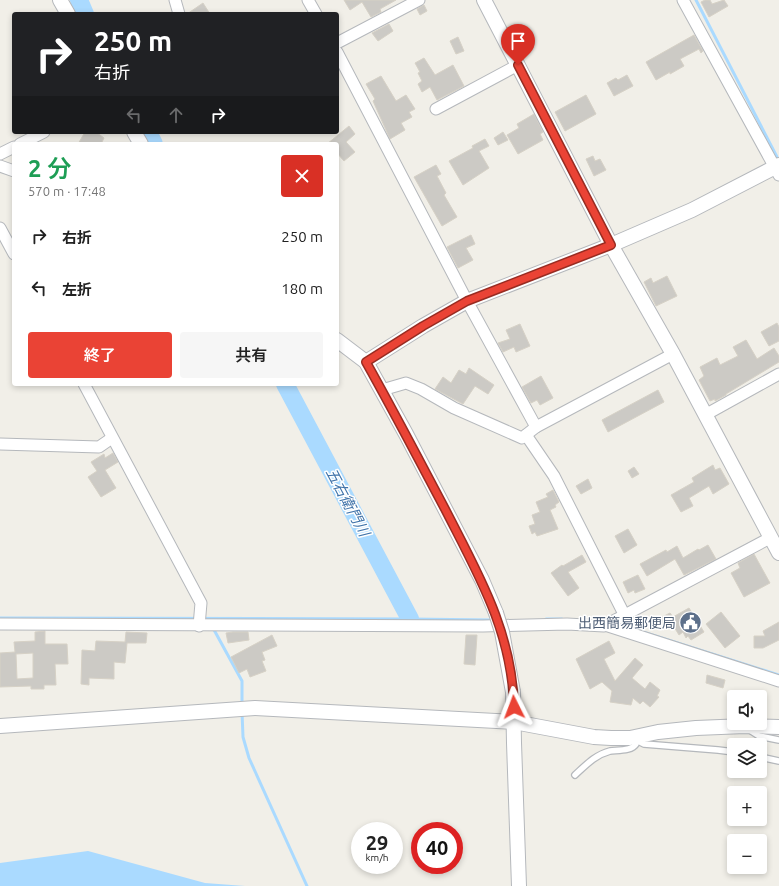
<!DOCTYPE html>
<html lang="ja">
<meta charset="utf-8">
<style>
:root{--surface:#fff;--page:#f6f6f6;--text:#222;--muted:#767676;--accent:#ea4335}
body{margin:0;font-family:Ubuntu,"Noto Sans JP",sans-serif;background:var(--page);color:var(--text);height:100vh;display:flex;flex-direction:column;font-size:15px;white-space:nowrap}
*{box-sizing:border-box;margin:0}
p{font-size:13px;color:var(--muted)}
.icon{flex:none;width:22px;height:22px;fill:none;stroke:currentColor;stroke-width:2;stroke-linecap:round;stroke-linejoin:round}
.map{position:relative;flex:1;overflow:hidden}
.panel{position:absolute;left:12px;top:142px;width:327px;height:244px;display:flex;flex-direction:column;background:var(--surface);border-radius:4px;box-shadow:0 2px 6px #0003}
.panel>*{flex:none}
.top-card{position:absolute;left:12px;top:12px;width:327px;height:122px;border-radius:4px;box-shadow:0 2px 6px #0003;background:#202124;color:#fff;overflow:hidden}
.fabs{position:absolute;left:727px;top:690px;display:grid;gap:8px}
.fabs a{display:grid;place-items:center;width:40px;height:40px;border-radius:4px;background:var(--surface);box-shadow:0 2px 6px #0003;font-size:20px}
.speed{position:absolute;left:351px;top:822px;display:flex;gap:8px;font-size:20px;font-weight:700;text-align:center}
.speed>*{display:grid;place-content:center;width:52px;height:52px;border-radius:50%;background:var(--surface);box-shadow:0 2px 6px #0003;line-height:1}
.speed small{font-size:10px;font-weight:400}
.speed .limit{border:6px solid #d22;background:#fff;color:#111}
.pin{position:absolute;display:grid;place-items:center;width:34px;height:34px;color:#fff;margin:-41px -17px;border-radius:50% 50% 50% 0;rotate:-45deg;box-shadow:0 0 4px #0007}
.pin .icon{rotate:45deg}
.me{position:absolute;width:44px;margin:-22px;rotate:357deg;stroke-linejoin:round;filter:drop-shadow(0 0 3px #0008)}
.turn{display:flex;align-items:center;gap:14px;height:84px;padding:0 16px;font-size:18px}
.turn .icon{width:52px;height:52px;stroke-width:2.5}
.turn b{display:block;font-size:28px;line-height:34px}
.lanes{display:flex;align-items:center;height:38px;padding:0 16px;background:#0003;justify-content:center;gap:20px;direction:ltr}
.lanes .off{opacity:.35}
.round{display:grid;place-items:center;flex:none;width:42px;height:42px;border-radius:4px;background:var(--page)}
.summary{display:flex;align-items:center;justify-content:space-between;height:68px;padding:0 16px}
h1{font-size:24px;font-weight:600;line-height:30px;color:#1e9e55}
.cta{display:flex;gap:8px;margin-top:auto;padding:8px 16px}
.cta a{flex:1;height:46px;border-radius:4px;background:var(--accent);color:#fff;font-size:16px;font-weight:600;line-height:46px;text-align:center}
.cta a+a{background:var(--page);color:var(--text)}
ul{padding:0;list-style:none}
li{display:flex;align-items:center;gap:12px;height:52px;padding:0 16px}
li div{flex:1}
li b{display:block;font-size:15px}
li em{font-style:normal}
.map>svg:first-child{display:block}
.water{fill:#aadaff}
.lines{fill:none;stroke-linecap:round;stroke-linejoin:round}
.stream{stroke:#aadaff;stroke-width:3}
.river{stroke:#aadaff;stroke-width:18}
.building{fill:#cccac5;stroke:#d6d1c6;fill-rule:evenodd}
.service-casing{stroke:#b5b8bc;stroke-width:8}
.minor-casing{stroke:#b5b8bc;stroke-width:13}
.tertiary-casing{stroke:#b5b8bc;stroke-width:16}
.service{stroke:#fff;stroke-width:5.5}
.minor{stroke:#fff;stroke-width:11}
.tertiary{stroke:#fff;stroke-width:14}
.tertiary-bridge-casing{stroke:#b5b8bc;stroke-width:16;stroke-linecap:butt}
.tertiary-bridge{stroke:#fff;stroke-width:14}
.route-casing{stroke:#982c22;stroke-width:10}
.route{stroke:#ea4335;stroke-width:7}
.labels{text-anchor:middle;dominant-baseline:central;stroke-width:3;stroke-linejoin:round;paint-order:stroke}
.service-label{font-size:14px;fill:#4e5e75;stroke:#fff;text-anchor:end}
.water-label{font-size:15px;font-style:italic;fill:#4174aa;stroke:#fff}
</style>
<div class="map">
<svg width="779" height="886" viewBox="0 0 779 886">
<rect width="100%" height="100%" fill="#f1efe8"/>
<path class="water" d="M88,851L205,883L245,886H0V863Z"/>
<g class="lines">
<g class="stream">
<path d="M696,0L777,157"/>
<path d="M0,618L410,619L492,620"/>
<path d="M546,619H562"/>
<path d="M627,627L779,675"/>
<path d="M213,628L242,681V705"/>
<path d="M242,712L243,737L249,758L307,886"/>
</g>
<g class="river">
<path d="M79,0L85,14"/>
<path d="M148,132L154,144"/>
<path d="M285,384L410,619"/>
</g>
</g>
<g class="building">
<path d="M344,0H396L380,9L381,12L371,17L362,2L350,10Z"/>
<path d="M705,0H710L712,4L724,0L728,6L709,17L701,2Z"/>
<path d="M203,3L210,14H187Z"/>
<path d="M424,5L427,11L420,15L417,9Z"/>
<path d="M389,24L393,31L378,41L372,33Z"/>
<path d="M694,35L703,51L701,53L699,49L680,59L684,66L670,74V72L656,80L646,62Z"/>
<path d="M458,37L464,51L456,54L450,41Z"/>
<path d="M424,58L435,75L453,65L464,86L437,100L430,87L422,92L418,84L422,81L418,73L420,72L415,63Z"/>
<path d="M627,75L633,86L614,96L607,83L616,78L618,80Z"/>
<path d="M381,76L396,101L406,95L415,109L409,112L412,117L401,123L405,130L390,139L373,101L375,99L366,84Z"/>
<path d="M586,95L596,114L565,131L555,112Z"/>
<path d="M534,114L543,132L540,134L543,140L518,154L507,135L519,128L517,124Z"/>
<path d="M349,126L355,134L346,142L355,152L344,161L337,153V144H327Z"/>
<path d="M85,132H96L104,138L101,144H78Z"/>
<path d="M503,132L508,140L498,145L494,138Z"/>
<path d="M485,139L489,146L479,151L489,168L463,185L449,161L473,148L472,146Z"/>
<path d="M593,156L595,161L600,159L606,170L594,176L586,159Z"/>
<path d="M436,165L441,174L437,176L446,193L444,195L457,217L442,226L414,177Z"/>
<path d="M471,235L475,244L466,248L473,260L458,268L447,247Z"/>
<path d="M667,276L677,296L656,306L644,282L651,278L653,283Z"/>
<path d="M777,323L779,327V341L769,346L761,332Z"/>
<path d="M520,324L530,346L516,352L514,347L503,352L498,343L510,339L506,330Z"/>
<path d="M746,340L757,359L774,348L779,356V362L726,394V395L715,401V399L710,401L699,380L704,376L700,367L717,358L720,365L738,356L733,347Z"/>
<path d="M469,368L494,385L488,394L475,386L463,404L435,389L443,377L451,383L459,370L466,374Z"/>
<path d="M541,376L553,398L540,405L537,400L531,403L522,387Z"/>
<path d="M658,390L664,402L608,432L602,420Z"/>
<path d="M113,453L118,462L105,470L116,488L101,497L88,477L97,471L91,462L104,454L105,458Z"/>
<path d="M713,465L715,470L720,468L729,484L713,494L709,486L689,498L693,506L681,512L671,495L694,482L692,478Z"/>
<path d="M634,467L639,474L632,478L628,471Z"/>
<path d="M588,479L592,488L581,494L576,486Z"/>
<path d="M553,490L559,502L555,505L556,507L550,510L558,529L537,536L535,532L532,534L529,526L535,524L532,515L540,512L536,502L548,497L546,494Z"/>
<path d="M628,529L637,545L624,553L615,536Z"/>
<path d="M708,545L716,559L684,575L675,559L647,576L640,564L666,550L667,552L677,546L683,558L698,549L699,550Z"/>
<path d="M754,554L770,583L744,597L731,573L740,568L738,563Z"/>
<path d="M582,555L586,562L568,572L579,588L568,596L551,573L562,565L563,566Z"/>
<path d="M638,575L645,589L635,593L634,590L628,593L623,582Z"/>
<path d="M689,608L704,632L691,640L688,636L686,638L683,632L679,635L671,622L664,626L660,618L670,613L673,617Z"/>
<path d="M721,612L740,636L725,648L706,624Z"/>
<path d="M779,622V640L763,648H754V636H765L763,631Z"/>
<path d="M45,631V644H67L68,664H55L56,685H44V689H31V686L0,687V653L15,652L14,642L35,641V632ZM33,653V678L17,679L16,654Z"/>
<path d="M126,632L147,633L146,643H127L125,663L114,662V679L89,678V685L81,684L82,650L95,651L96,641L125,642Z"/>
<path d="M233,632H248L249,640L228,643L226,633Z"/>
<path d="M272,635L277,646L262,652L265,660L262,661L266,671L250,677L247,669L239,673L231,657Z"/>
<path d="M466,635H477L475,665L464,664Z"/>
<path d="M609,641L615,653L604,659L615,681L635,658L643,665L632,678L645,689L650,682L660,690L657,696L659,697L650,707L643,701L640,704L633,698L631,705L610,702L612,691L602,682L590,689L576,659Z"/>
<path d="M707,675L725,680L723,688L706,683Z"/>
</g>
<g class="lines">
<defs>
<g id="service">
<path d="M748,729L759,736L779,740"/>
<path d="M636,740L644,744L718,750L734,752"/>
<path d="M760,757L779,761"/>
<path d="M575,775C586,765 595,755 610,751C618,750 632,751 636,744L635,740"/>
</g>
<g id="minor">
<path d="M175,0L179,14"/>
<path d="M308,0L316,14"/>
<path d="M683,0L779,175"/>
<path d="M337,43L419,0"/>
<path d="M337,52L467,301L536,427"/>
<path d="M436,109L518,65"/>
<path d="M20,144L44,132"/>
<path d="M0,154L14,147"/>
<path d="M0,166L14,171"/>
<path d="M0,228L14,254"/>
<path d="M84,384L201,603L199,626"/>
<path d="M382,390L406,383L421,389L454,408L522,438L536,427L673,354"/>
<path d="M705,415L779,374"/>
<path d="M526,435L554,476L625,616"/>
<path d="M0,444L99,447L112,438"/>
<path d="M0,624L483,626L567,624L604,626L770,538"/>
<path d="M605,625L779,681"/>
</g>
<g id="tertiary">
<path d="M60,0L68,14"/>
<path d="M484,0L611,245L673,354L779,553"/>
<path d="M134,132L141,144"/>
<path d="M337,340L366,362L406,434L482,580L496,613"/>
<path d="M366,362L423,326L467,301L611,245L692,210L779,165"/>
<path d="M513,692L514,743L519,886"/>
<path d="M0,726L255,708L514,722L594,737L611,738H630L658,732L696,728L745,726L779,727"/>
</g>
</defs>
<use href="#service" class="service-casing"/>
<use href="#minor" class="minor-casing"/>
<use href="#tertiary" class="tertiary-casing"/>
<use href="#service" class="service"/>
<use href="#minor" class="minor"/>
<use href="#tertiary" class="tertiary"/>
<defs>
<path id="tertiary-bridge" d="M496,613L502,632L513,692"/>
</defs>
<use href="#tertiary-bridge" class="tertiary-bridge-casing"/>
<use href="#tertiary-bridge" class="tertiary-bridge"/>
</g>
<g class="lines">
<defs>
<path id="route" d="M514,707C512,631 478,574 445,509C419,460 393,410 366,362L423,326L467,301L611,245L518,65"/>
</defs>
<use href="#route" class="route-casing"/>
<use href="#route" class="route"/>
</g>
<defs>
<symbol id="civic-disc" viewBox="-11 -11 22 22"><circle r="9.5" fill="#5c6f8a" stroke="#fff"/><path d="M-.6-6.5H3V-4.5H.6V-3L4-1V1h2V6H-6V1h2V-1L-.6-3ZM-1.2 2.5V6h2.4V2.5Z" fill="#fff"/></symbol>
</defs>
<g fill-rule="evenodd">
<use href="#civic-disc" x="678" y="610" width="25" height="25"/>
</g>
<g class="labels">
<g class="service-label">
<text x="676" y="623">出西簡易郵便局</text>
</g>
<g class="water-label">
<text transform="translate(348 502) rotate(62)">五右衛門川</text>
</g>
</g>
</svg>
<div class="fabs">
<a><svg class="icon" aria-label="sound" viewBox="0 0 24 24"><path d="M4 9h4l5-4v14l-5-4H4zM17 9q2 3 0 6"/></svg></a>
<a><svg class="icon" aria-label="layers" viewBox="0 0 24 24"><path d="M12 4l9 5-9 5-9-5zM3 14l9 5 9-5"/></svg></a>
<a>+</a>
<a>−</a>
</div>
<div class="speed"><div>29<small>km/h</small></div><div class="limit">40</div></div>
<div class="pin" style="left:518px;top:65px;background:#d93025"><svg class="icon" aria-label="arrive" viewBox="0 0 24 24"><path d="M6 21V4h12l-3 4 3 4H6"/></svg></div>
<svg class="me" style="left:514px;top:707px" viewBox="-20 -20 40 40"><path d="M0-17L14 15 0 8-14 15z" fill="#ea4335" stroke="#fff" stroke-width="4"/></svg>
<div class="top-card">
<div class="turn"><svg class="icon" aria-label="right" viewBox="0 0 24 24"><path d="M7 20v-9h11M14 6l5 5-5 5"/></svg><div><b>250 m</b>右折</div></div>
<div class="lanes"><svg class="icon off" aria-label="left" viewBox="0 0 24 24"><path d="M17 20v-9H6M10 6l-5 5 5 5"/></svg><svg class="icon off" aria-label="ahead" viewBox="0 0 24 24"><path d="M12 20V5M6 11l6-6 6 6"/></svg><svg class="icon" aria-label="right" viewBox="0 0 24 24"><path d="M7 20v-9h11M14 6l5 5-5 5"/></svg></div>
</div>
<section class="panel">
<div class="summary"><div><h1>2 分</h1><p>570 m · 17:48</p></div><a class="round" style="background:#d93025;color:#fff"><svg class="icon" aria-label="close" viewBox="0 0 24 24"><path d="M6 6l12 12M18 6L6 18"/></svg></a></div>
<ul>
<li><svg class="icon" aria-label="right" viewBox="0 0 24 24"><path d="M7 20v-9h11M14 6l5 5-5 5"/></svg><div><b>右折</b></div><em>250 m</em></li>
<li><svg class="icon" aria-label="left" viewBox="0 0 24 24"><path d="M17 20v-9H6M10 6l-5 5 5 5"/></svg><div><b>左折</b></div><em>180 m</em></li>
</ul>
<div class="cta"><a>終了</a><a>共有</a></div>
</section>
</div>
